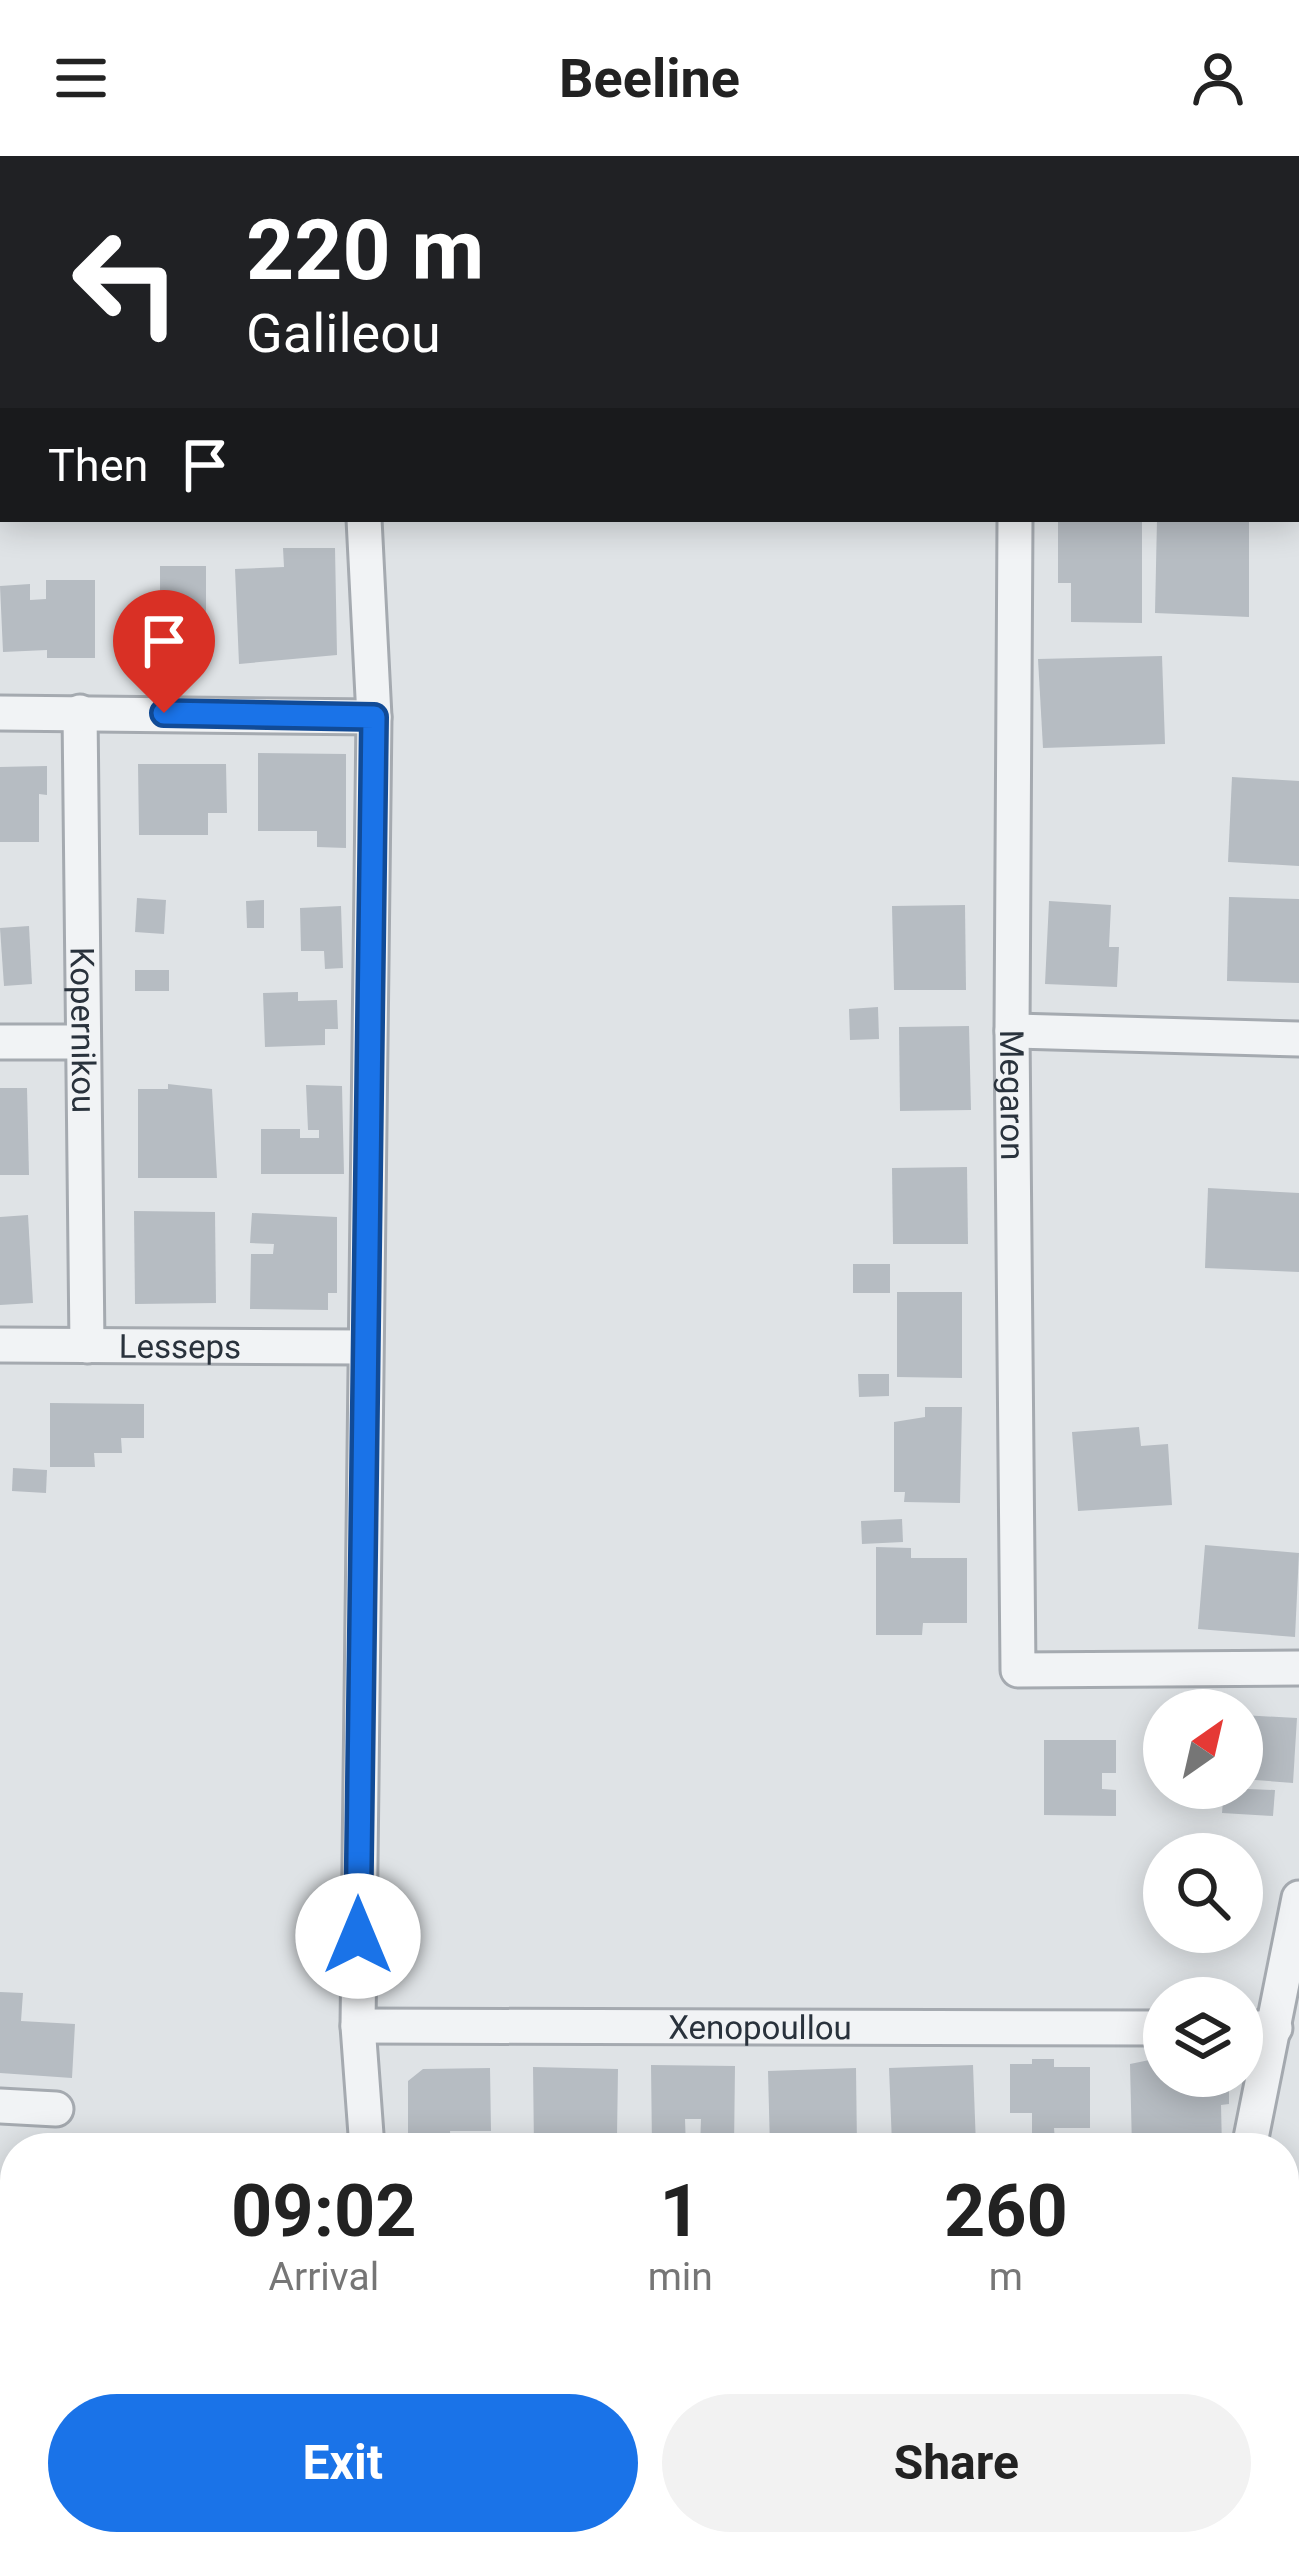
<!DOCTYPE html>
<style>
:root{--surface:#fff;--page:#f2f2f2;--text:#222;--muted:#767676;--accent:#1a73e8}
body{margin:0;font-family:Roboto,sans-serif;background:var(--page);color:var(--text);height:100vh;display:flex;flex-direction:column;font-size:45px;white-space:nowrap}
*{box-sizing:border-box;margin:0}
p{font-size:39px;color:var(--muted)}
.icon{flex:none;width:66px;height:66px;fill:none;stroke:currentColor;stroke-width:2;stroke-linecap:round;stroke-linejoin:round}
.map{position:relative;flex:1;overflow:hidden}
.panel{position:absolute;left:0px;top:1977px;width:1299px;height:423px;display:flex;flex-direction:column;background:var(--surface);border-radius:48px 48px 0 0;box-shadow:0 6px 30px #0003}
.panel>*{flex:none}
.banner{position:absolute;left:0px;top:0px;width:1299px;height:366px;box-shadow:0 6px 30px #0003;background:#202124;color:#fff;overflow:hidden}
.needle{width:78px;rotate:34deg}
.controls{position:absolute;left:1143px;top:1533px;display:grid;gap:24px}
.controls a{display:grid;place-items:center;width:120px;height:120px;border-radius:50%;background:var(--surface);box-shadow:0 6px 30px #0003;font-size:60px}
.pin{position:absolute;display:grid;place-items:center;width:102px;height:102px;color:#fff;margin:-123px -51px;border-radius:50% 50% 50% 0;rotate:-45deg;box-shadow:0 0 12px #0007}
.pin .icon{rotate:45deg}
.me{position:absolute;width:132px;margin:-66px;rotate:0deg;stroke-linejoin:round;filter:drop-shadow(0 0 9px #0008)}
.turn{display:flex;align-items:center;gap:42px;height:252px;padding:0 48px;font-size:54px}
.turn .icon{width:156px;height:156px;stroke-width:2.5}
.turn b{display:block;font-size:84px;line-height:102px}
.then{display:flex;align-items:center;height:114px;padding:0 48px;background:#0003;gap:24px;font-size:45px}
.eta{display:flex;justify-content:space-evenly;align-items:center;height:204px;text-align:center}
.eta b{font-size:72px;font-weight:700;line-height:84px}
.button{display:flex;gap:24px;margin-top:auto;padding:24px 48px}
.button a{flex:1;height:138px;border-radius:72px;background:var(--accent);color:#fff;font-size:48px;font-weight:700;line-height:138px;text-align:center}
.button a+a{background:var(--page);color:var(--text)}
header{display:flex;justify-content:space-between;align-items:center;height:156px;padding:0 48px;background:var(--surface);font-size:54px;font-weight:700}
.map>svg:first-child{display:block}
.building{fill:#b6bcc2}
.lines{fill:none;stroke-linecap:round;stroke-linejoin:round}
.minor-casing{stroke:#a5aab0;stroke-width:39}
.minor{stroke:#f1f3f5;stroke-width:33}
.route-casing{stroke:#114b97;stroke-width:30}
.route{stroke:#1a73e8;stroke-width:21}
.labels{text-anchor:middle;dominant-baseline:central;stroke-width:10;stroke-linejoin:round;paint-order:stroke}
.street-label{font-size:33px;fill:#29323c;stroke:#eef1f4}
</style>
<header><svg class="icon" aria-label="menu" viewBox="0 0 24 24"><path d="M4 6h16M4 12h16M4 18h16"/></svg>Beeline<svg class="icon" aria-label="person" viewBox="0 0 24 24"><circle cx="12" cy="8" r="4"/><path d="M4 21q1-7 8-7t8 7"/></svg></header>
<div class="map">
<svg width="1299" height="2398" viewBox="0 0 1299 2398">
<rect width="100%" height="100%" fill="#dfe3e6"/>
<g class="building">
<path d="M1157,363H1249V461L1155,457Z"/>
<path d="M1058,365L1142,366V467L1071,466V427H1058Z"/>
<path d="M283,392H335L337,499L239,508L235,413L284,411Z"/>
<rect x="160" y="410" width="46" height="101"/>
<path d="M46,424H95V502H47V494L3,496L0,430L30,428V444L46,443Z"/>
<path d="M1162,500L1165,588L1043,592L1038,503Z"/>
<path d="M258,597L346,598V692L317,691V675H258Z"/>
<path d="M138,608H226L227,657H208V679H139Z"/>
<path d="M47,610V639L39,638V686H0V611Z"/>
<path d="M1232,621L1299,625V710L1228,706Z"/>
<path d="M1229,741L1299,743V827L1227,825Z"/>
<path d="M137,742L166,744L164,778L135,776Z"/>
<path d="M264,744V772H247L246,745Z"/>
<path d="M1049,745L1111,749L1109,791H1119L1117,831L1045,828Z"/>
<path d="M965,749L966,834H894L892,750Z"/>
<path d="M341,750L343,812L325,813L324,795H301L300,752Z"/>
<path d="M29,770L32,828L4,830L0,772Z"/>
<rect x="135" y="814" width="34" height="21"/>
<path d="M298,836V845L337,844L338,873H325V889L265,891L263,837Z"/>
<path d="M878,851L879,883L850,884L849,853Z"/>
<path d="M969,870L971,954L900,955L899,871Z"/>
<path d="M168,928L212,933L217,1022H138V933H168Z"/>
<path d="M306,929L342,930L344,1018H261V973H300V982H319V974H308Z"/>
<path d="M0,932H27L29,1019H0Z"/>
<path d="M967,1011L968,1088H893L892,1012Z"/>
<path d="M1208,1032L1299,1037V1116L1205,1112Z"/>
<path d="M134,1055L215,1056L216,1147L135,1148Z"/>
<path d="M252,1057L337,1061V1137H328V1154L250,1153L251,1098H273L274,1088L250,1087Z"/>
<path d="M28,1059L33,1147L0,1149V1061Z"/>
<rect x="853" y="1108" width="37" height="29"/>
<path d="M897,1136H962V1222L897,1221Z"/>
<path d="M858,1218H889V1240L859,1241Z"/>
<path d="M50,1247L144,1248V1282H121L122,1297H94L95,1311H50Z"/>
<path d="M925,1251H962L960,1347L904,1346L905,1336H894V1266L925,1261Z"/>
<path d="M1139,1271L1141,1290L1168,1288L1172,1349L1078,1355L1072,1276Z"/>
<path d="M13,1312L47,1314L46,1337L12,1335Z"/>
<path d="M902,1363L903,1386L862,1388L861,1365Z"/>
<path d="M1205,1389L1299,1397L1295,1481L1198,1473Z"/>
<path d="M876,1391L911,1392V1402H967V1467H923L922,1479H876Z"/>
<path d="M1242,1559L1297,1562L1293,1627L1242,1623Z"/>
<path d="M1044,1584H1116V1617H1102V1633L1116,1634V1660L1044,1659Z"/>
<path d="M1224,1632L1275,1634L1273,1660L1222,1657Z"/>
<path d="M0,1836L23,1837L21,1865L75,1868L72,1922L0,1917Z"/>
<path d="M1164,1901V1920H1229V1948L1221,1949L1222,1992H1132L1130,1908Z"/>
<path d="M1032,1903H1054V1911H1090V1972H1054L1055,1984H1032V1957H1010V1908H1032Z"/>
<path d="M651,1909L735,1910L734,1992H700L701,1963H685L686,1992H652Z"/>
<path d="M973,1909L976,1990L892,1988L889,1912Z"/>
<path d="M533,1911L618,1913L617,1980H604V1992H534Z"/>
<path d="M490,1912L491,1975H450L451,1992H408V1925L423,1913Z"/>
<path d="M856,1912L857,1992H770L768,1915Z"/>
<path d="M0,2129L15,2130V2220H0Z"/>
<rect x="0" y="2307" width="15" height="65"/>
<path d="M511,2385L512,2391L544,2385L545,2392L593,2385L596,2398H489L486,2387Z"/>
<path d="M751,2385H797L799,2398H752Z"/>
<path d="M880,2385H939L940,2398H881Z"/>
<path d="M986,2385H1042L1043,2398H987Z"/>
<path d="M1086,2385H1161L1162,2398H1086Z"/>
</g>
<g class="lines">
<defs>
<g id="minor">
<path d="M346,0V3"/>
<path d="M1296,316H1299"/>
<path d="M364,363L374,561L358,1870L367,1992"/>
<path id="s1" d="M1015,363L1012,875L1018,1514L1299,1512"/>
<path id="s2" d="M80,556L87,1190"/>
<path d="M0,557L374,561"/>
<path d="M1012,875L1299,883"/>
<path d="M0,886H82"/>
<path id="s3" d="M0,1189L362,1191"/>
<path id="s4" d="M358,1870L1164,1872"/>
<path d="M1242,1872H1275"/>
<path d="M0,1950L56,1953"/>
<path d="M1249,1992L1299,1742"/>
<path d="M0,2268H15"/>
<path d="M443,2385L448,2398"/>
<path d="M838,2385L839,2398"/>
<path d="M1205,2398V2385"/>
</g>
</defs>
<use href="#minor" class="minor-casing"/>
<use href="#minor" class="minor"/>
</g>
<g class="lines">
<defs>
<path id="route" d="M164,557L374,561L358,1780"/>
</defs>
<use href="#route" class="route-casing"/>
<use href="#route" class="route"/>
</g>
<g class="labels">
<g class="street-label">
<text stroke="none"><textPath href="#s2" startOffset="318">Kopernikou</textPath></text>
<text stroke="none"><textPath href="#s1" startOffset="576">Megaron</textPath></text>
<text stroke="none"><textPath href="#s3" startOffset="180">Lesseps</textPath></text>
<text stroke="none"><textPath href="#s4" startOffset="402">Xenopoullou</textPath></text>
</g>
</g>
</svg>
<div class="controls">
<a><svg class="needle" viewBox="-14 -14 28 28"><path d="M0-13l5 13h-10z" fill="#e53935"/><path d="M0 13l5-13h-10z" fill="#767676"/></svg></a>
<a><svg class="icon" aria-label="search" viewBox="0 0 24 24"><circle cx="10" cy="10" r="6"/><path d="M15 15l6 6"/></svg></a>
<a><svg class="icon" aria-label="layers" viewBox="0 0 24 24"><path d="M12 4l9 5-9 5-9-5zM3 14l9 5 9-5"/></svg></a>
</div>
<div class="pin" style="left:164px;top:557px;background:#d93025"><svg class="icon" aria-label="arrive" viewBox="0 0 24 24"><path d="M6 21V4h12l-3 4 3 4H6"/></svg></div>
<svg class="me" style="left:358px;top:1780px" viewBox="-20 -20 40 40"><circle r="19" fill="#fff"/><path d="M0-13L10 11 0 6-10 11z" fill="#1a73e8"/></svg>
<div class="banner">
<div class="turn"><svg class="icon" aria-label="left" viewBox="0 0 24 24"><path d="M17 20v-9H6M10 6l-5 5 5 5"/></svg><div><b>220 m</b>Galileou</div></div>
<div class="then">Then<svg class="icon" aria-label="arrive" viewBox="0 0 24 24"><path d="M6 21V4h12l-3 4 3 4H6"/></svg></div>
</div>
<section class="panel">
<div class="eta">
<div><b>09:02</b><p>Arrival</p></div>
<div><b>1</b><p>min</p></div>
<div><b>260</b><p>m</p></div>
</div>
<div class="button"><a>Exit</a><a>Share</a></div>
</section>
</div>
